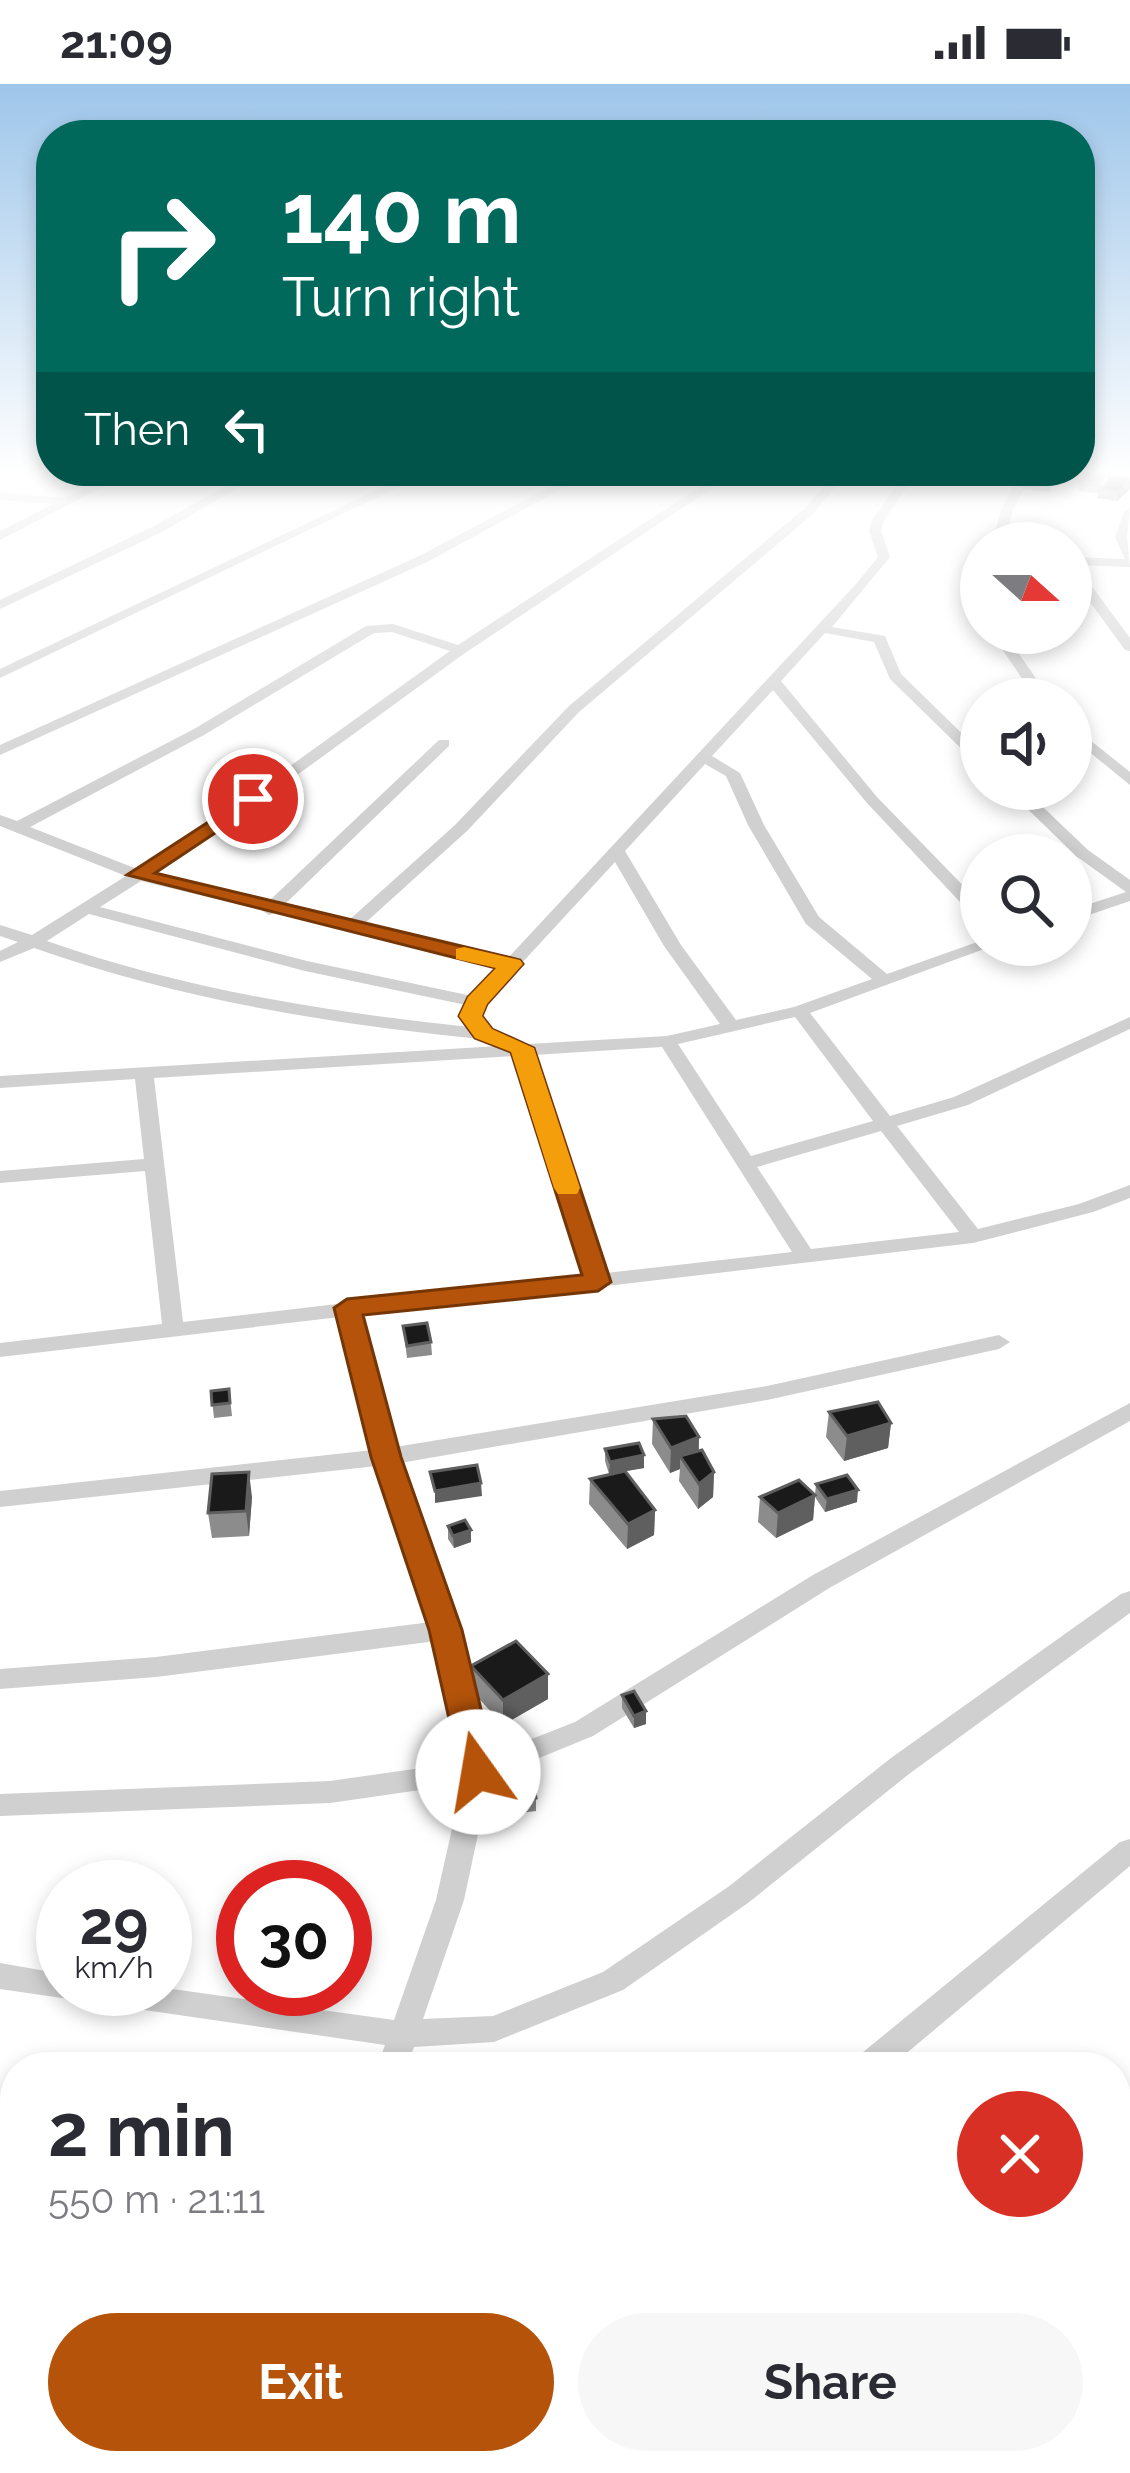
<!DOCTYPE html>
<meta charset="utf-8">
<style>
:root{--surface:#fff;--page:#f7f7f7;--text:#2b2b33;--muted:#7c7c81;--accent:#b45309}
body{margin:0;font-family:Raleway,sans-serif;background:var(--page);color:var(--text);height:100vh;display:flex;flex-direction:column;font-size:45px;white-space:nowrap}
*{box-sizing:border-box;margin:0}
p{font-size:39px;color:var(--muted)}
.icon{flex:none;width:66px;height:66px;fill:none;stroke:currentColor;stroke-width:2;stroke-linecap:round;stroke-linejoin:round}
.map{position:relative;flex:1;overflow:hidden}
.sheet{position:absolute;left:0px;top:1968px;width:1131px;height:423px;display:flex;flex-direction:column;background:var(--surface);border-radius:48px 48px 0 0;box-shadow:0 6px 18px #0003}
.sheet>*{flex:none}
.top-card{position:absolute;left:36px;top:36px;width:1059px;height:366px;border-radius:48px;box-shadow:0 6px 18px #0003;background:#00695c;color:#fff;overflow:hidden}
.needle{width:78px;rotate:111deg}
.fabs{position:absolute;left:960px;top:438px;display:grid;gap:24px}
.fabs a{display:grid;place-items:center;width:132px;height:132px;border-radius:50%;background:var(--surface);box-shadow:0 6px 18px #0003;font-size:60px}
.speed{position:absolute;left:36px;top:1776px;display:flex;gap:24px;font-size:60px;font-weight:700;text-align:center}
.speed>*{display:grid;place-content:center;width:156px;height:156px;border-radius:50%;background:var(--surface);box-shadow:0 6px 18px #0003;line-height:1}
.speed small{font-size:30px;font-weight:400}
.speed .limit{border:18px solid #d22;background:#fff;color:#111}
.pin{position:absolute;display:grid;place-items:center;width:102px;height:102px;color:#fff;margin:-51px;border:6px solid #fff;border-radius:50%;box-shadow:0 3px 12px #0007}
.me{position:absolute;width:132px;margin:-66px;rotate:347deg;stroke-linejoin:round;filter:drop-shadow(0 0 9px #0008)}
.turn{display:flex;align-items:center;gap:42px;height:252px;padding:0 48px;font-size:54px}
.turn .icon{width:156px;height:156px;stroke-width:2.5}
.turn b{display:block;font-size:84px;line-height:102px}
.then{display:flex;align-items:center;height:114px;padding:0 48px;background:#0003;gap:24px;font-size:45px}
.round{display:grid;place-items:center;flex:none;width:126px;height:126px;border-radius:63px;background:var(--page)}
.headline{display:flex;align-items:center;justify-content:space-between;height:204px;padding:0 48px}
h1{font-size:72px;font-weight:700;line-height:90px}
.button{display:flex;gap:24px;margin-top:auto;padding:24px 48px}
.button a{flex:1;height:138px;border-radius:72px;background:var(--accent);color:#fff;font-size:48px;font-weight:700;line-height:138px;text-align:center}
.button a+a{background:var(--page);color:var(--text)}
.status{display:flex;justify-content:space-between;align-items:center;height:84px;padding:0 60px;background:var(--surface);direction:ltr}
.status svg{height:33px;fill:currentColor}
.map>svg:first-child{display:block}
.lines{fill:none;stroke-linecap:round;stroke-linejoin:round}
.street{fill:#d0d0d0;fill-rule:evenodd}
.wall{fill:#8c8c8c}
.shaded-wall{fill:#5f5f5f}
.building{fill:#1a1a1a;stroke:#5f5f5f;stroke-width:3}
.route{fill:#b45309;stroke:#753606;stroke-width:3}
.slow{fill:#f59e0b}
</style>
<div class="status"><b>21:09</b><svg viewBox="0 0 49 12"><path d="M0 12V9h3v3zM5 12V6h3v6zM10 12V3h3v9zM15 12V0h3v12zM26 1h20v11H26zM47 4h2v5h-2z"/></svg></div>
<div class="map">
<svg width="1130" height="2389" viewBox="0 0 1130 2389">
<rect width="100%" height="100%" fill="#fff"/>
<g class="lines">
<g class="street">
<path d="M119,387H134L0,456V447L53,420L0,416V408L65,414Z"/>
<path d="M253,387H267L162,448L0,525V516L154,442Z"/>
<path d="M417,387H432L0,594V585Z"/>
<path d="M580,387H595L427,478L0,671V661L419,472Z"/>
<path d="M724,387H738L465,569L227,742L152,790L268,818L439,656H449V662L284,821L348,837L455,741L569,622L805,424L837,387H849L813,430L579,628L467,747L364,840L507,875L856,500L878,473L869,447L871,438L906,387H918L883,438L881,447L890,473L832,543L885,552L901,590L981,668V680L976,679L890,595L874,558L825,549L781,597L877,713L981,820V835L975,834L867,719L773,606L712,672L740,689L764,741L819,833L887,890L980,857L981,861H995L810,929L890,1032L954,1013L1130,933V945L968,1021L897,1042L978,1145L1079,1120L1130,1101V1114L1093,1128L973,1159L360,1231L395,1363L767,1302L999,1251L1010,1258L999,1265L767,1316L400,1379L459,1546L488,1672L575,1638L813,1491L1130,1319V1337L831,1503L593,1652L490,1694L464,1816L423,1935L493,1932L603,1888L728,1803L891,1674L1121,1510L1130,1507V1529L909,1690L748,1819L623,1906L494,1958L414,1963L407,1983H377L385,1961L0,1905V1879L63,1890V1905L165,1904L394,1936L436,1816L462,1700L330,1719L0,1732V1710L330,1697L463,1678L436,1557L156,1593L0,1605V1585L156,1573L431,1538L377,1382L0,1423V1407L373,1366L340,1233L0,1273V1259L162,1240L145,1087L0,1099V1087L144,1075L135,995L0,1004V992L499,962L480,955C329,940 178,915 34,864L0,878V867L18,858L0,852V841L32,851L126,792L0,742V731L17,737L194,645L366,542L393,540L458,561ZM392,548L450,567L215,736L137,785L30,743L204,651L374,549ZM705,680L726,692L748,741L806,840L872,895L794,923L736,936L681,861L625,767ZM615,778L664,862L720,940L667,952L528,960L490,946L480,932L484,920ZM141,797L261,826L269,831L275,829L499,883L472,912L307,877L100,823ZM89,830L305,887L466,921L462,932L469,943C326,928 183,905 47,857ZM795,933L873,1037L751,1072L678,960ZM662,963L792,1168L606,1189L533,971ZM515,972L585,1191L183,1238L154,994ZM881,1047L959,1148L811,1165L757,1083Z"/>
<path d="M1021,387H1033L1013,426L1004,459H992L1001,426Z"/>
<path d="M1130,424L1127,453L1130,483L1076,481L1130,554V567L1125,566L1071,492V473L1125,475L1115,453L1124,428Z"/>
<path d="M991,549H1005L1050,615H1036Z"/>
<path d="M1071,641L1130,688V701L1071,653Z"/>
<path d="M1007,705H1024L1088,766L1130,796V817L1071,837V826L1126,808L1076,772Z"/>
<path d="M1130,1755V1782L890,1983H853L857,1973L1120,1758Z"/>
<path d="M1130,2114V2155L1116,2164V2122Z"/>
<path d="M0,2130L15,2131V2163L0,2160Z"/>
<path d="M230,2376H264L260,2389H225Z"/>
<path d="M339,2376H400L394,2389H332Z"/>
<path d="M883,2376H924L919,2389H878Z"/>
</g>
</g>
<g class="wall">
<path d="M928,387H948L941,396L927,394Z"/>
<path d="M1042,387H1071L1065,398L1052,397L1050,408L1022,405L1023,396L1041,391Z"/>
<path d="M1105,391L1101,403L1130,394V405L1117,417L1097,414L1098,409L1079,407L1080,398Z"/>
<path d="M403,1242L431,1258L432,1271L407,1274Z"/>
<path d="M229,1305L232,1332L214,1334L211,1307Z"/>
<path d="M829,1328L891,1339L888,1364L844,1377L826,1353Z"/>
<path d="M653,1335L699,1353V1367L714,1388L713,1413L698,1425L679,1397L680,1385L670,1389L652,1360Z"/>
<path d="M605,1365L644,1371V1384L626,1387L655,1426L654,1451L627,1465L589,1420L590,1395L609,1390L605,1377Z"/>
<path d="M816,1400L857,1418L825,1428L815,1413L813,1436L776,1454L758,1438L760,1413L815,1411Z"/>
<path d="M252,1413L249,1452L212,1454L208,1429Z"/>
<path d="M448,1442L471,1446V1458L454,1464L448,1455Z"/>
<path d="M471,1582L548,1615L503,1641L472,1607Z"/>
<path d="M622,1611L646,1640L634,1644L622,1624Z"/>
<path d="M500,1688L536,1714V1727L505,1731Z"/>
</g>
<g class="shaded-wall">
<path d="M1130,397V405L1117,417L1119,408Z"/>
<path d="M891,1339L888,1364L844,1377L847,1352Z"/>
<path d="M699,1353L698,1378L680,1372V1385L670,1389L671,1364Z"/>
<path d="M644,1371V1384L609,1390L610,1378Z"/>
<path d="M249,1388L252,1413L249,1452L246,1427Z"/>
<path d="M714,1388L713,1413L698,1425L699,1400Z"/>
<path d="M481,1399L482,1412L435,1419V1407Z"/>
<path d="M858,1406L857,1418L825,1428L827,1415Z"/>
<path d="M815,1411L813,1436L776,1454L778,1429Z"/>
<path d="M655,1426L654,1451L627,1465L628,1440Z"/>
<path d="M471,1446V1458L454,1464L453,1452Z"/>
<path d="M548,1590V1615L503,1641V1616Z"/>
<path d="M646,1627V1640L634,1644V1632Z"/>
</g>
<g class="building">
<path d="M1086,388L1105,391L1099,401L1080,398Z"/>
<path d="M1026,389L1053,392L1051,399L1023,396Z"/>
<path d="M1111,391L1130,394V397L1119,408L1099,405L1107,399Z"/>
<path d="M427,1239L431,1258L407,1262L403,1242Z"/>
<path d="M229,1305L230,1319L212,1321L211,1307Z"/>
<path d="M878,1318L891,1339L847,1352L829,1328Z"/>
<path d="M686,1332L699,1353L671,1364L653,1335Z"/>
<path d="M639,1359L644,1371L610,1378L605,1365Z"/>
<path d="M702,1366L714,1388L699,1400L680,1372Z"/>
<path d="M477,1381L481,1399L435,1407L430,1388Z"/>
<path d="M625,1387L655,1426L628,1440L590,1395Z"/>
<path d="M249,1388L246,1427L208,1429L212,1390Z"/>
<path d="M847,1391L858,1406L827,1415L816,1400Z"/>
<path d="M799,1396L815,1411L778,1429L760,1413Z"/>
<path d="M465,1436L471,1446L453,1452L448,1442Z"/>
<path d="M516,1557L548,1590L503,1616L471,1582Z"/>
<path d="M634,1607L646,1627L634,1632L622,1611Z"/>
<path d="M531,1683L536,1714L505,1718L500,1687Z"/>
</g>
<linearGradient id="sky" x2="0" y2="1"><stop stop-color="#9ec6ea"/><stop offset="0.54" stop-color="#fff"/><stop offset="1" stop-color="#fff" stop-opacity="0"/></linearGradient>
<rect width="1130" height="719" fill="url(#sky)"/>
<path class="route" d="M253,709L263,715L260,719L155,789L520,876L523,880L487,920L482,932L492,945L534,964L611,1198L598,1207L363,1231L401,1373L462,1546L496,1688L491,1697L478,1701L466,1697L461,1688L429,1546L371,1373L334,1224L347,1215L582,1191L511,968L475,954L459,932L468,913L496,884L127,791Z"/>
<path class="slow" d="M464,863L520,876L523,880L487,920L482,932L492,945L534,964L580,1104L577,1110H558L554,1104L511,968L475,954L459,932L468,913L496,884L456,875V865Z"/>
</svg>
<div class="fabs">
<a><svg class="needle" viewBox="-14 -14 28 28"><path d="M0-13l5 13h-10z" fill="#e53935"/><path d="M0 13l5-13h-10z" fill="#7c7c81"/></svg></a>
<a><svg class="icon" aria-label="sound" viewBox="0 0 24 24"><path d="M4 9h4l5-4v14l-5-4H4zM17 9q2 3 0 6"/></svg></a>
<a><svg class="icon" aria-label="search" viewBox="0 0 24 24"><circle cx="10" cy="10" r="6"/><path d="M15 15l6 6"/></svg></a>
</div>
<div class="speed"><div>29<small>km/h</small></div><div class="limit">30</div></div>
<div class="pin" style="left:253px;top:715px;background:#d93025"><svg class="icon" aria-label="arrive" viewBox="0 0 24 24"><path d="M6 21V4h12l-3 4 3 4H6"/></svg></div>
<svg class="me" style="left:478px;top:1688px" viewBox="-20 -20 40 40"><circle r="19" fill="#fff"/><path d="M0-13L10 11 0 6-10 11z" fill="#b45309"/></svg>
<div class="top-card">
<div class="turn"><svg class="icon" aria-label="right" viewBox="0 0 24 24"><path d="M7 20v-9h11M14 6l5 5-5 5"/></svg><div><b>140 m</b>Turn right</div></div>
<div class="then">Then<svg class="icon" aria-label="left" viewBox="0 0 24 24"><path d="M17 20v-9H6M10 6l-5 5 5 5"/></svg></div>
</div>
<section class="sheet">
<div class="headline"><div><h1>2 min</h1><p>550 m · 21:11</p></div><a class="round" style="background:#d93025;color:#fff"><svg class="icon" aria-label="close" viewBox="0 0 24 24"><path d="M6 6l12 12M18 6L6 18"/></svg></a></div>
<div class="button"><a>Exit</a><a>Share</a></div>
</section>
</div>
